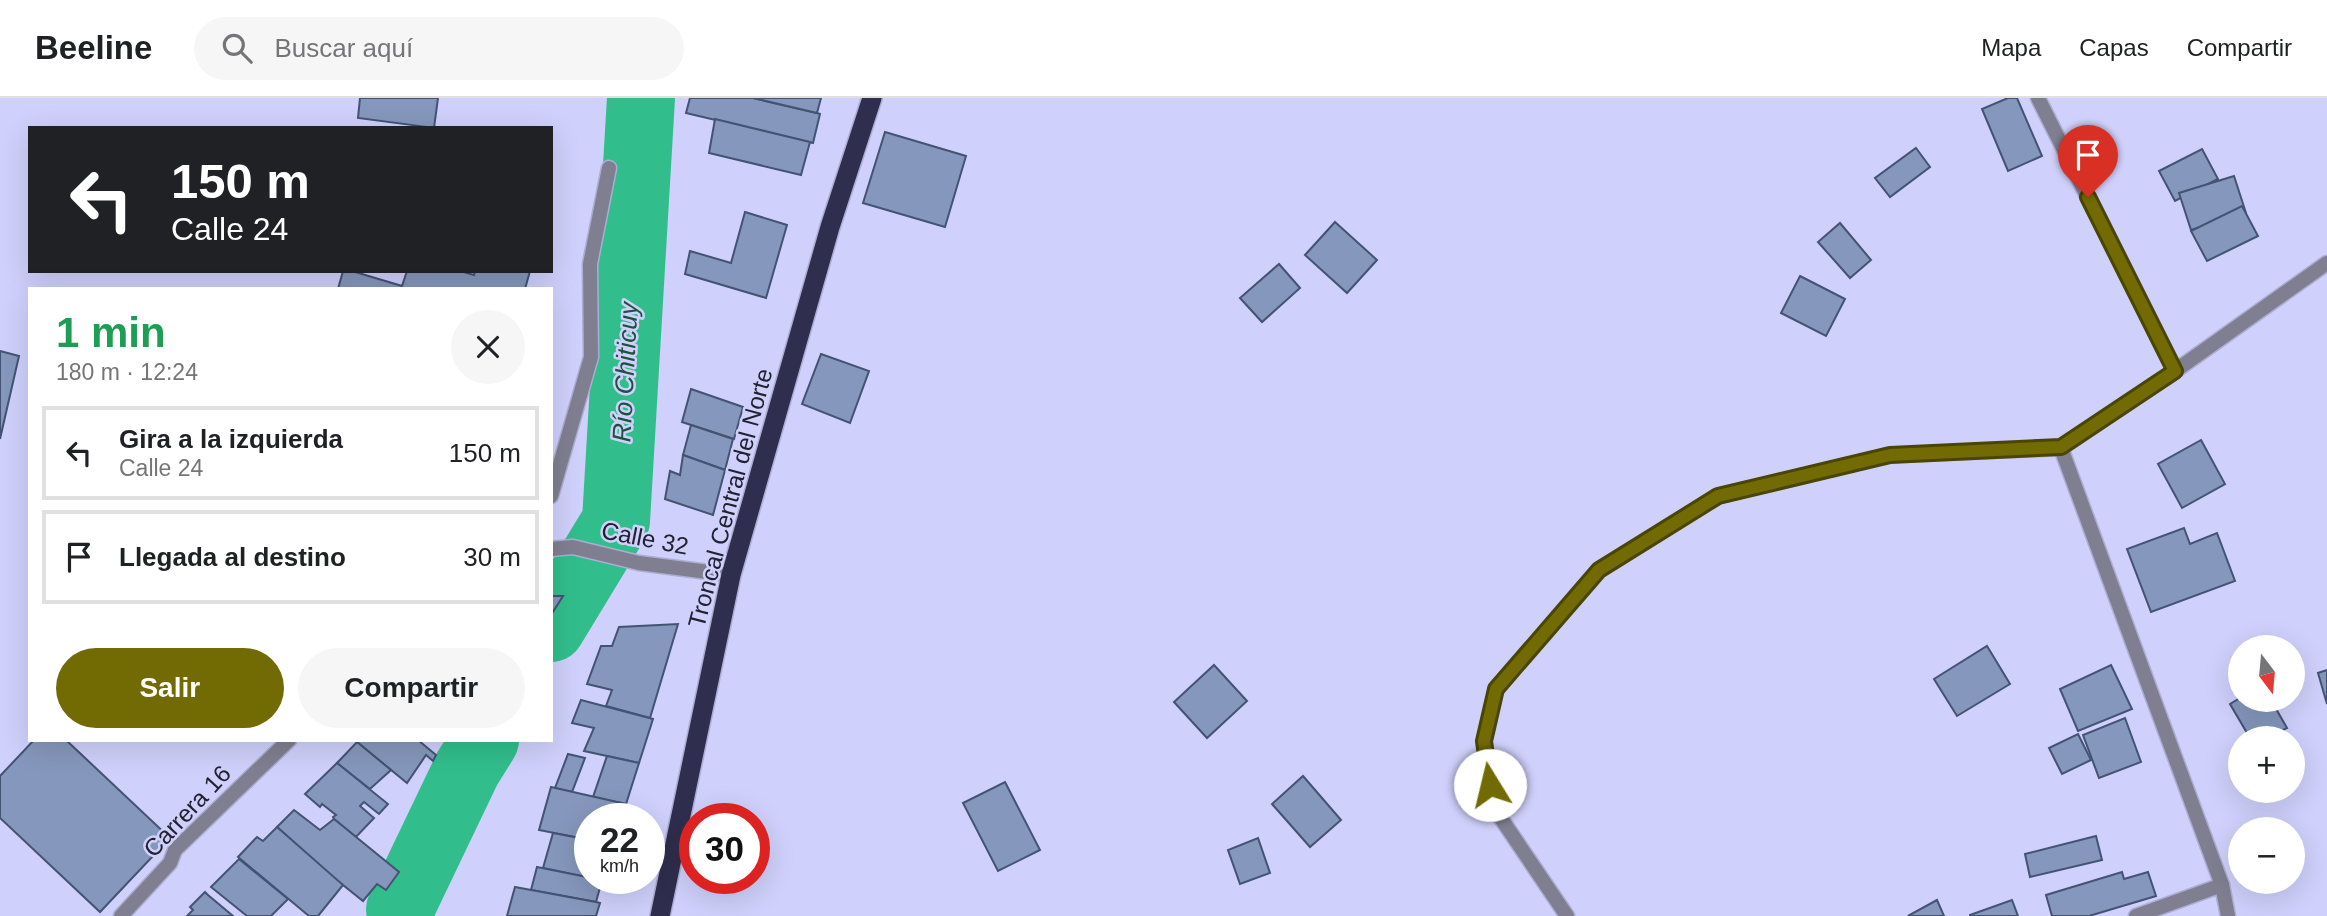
<!DOCTYPE html>
<html lang="es">
<meta charset="utf-8">
<style>
:root{--surface:#fff;--page:#f6f6f6;--text:#202124;--muted:#757577;--line:#e0e0e0;--accent:#726a02}
body{margin:0;font-family:Arial,sans-serif;background:var(--page);color:var(--text);height:100vh;display:flex;flex-direction:column;font-size:26px;white-space:nowrap}
*{box-sizing:border-box;margin:0}
p{font-size:23px;color:var(--muted)}
.icon{flex:none;width:38px;height:38px;fill:none;stroke:currentColor;stroke-width:2;stroke-linecap:round;stroke-linejoin:round}
.map{position:relative;flex:1;overflow:hidden}
.drawer{position:absolute;left:28px;top:189px;width:525px;height:455px;display:flex;flex-direction:column;background:var(--surface);border-radius:0px;box-shadow:0 7px 28px #0002}
.drawer>*{flex:none}
.hud{position:absolute;left:28px;top:28px;width:525px;height:147px;border-radius:0px;box-shadow:0 7px 28px #0002;background:#202124;color:#fff;overflow:hidden}
.needle{width:46px;rotate:164deg}
.controls{position:absolute;left:2228px;top:537px;display:grid;gap:14px}
.controls a{display:grid;place-items:center;width:77px;height:77px;border-radius:50%;background:var(--surface);box-shadow:0 7px 28px #0002;font-size:35px}
.speed{position:absolute;left:574px;top:705px;display:flex;gap:14px;font-size:35px;font-weight:700;text-align:center}
.speed>*{display:grid;place-content:center;width:91px;height:91px;border-radius:50%;background:var(--surface);box-shadow:0 7px 28px #0002;line-height:1}
.speed small{font-size:18px;font-weight:400}
.speed .limit{border:10px solid #d22;background:#fff;color:#111}
.pin{position:absolute;display:grid;place-items:center;width:60px;height:60px;color:#fff;margin:-72px -30px;border-radius:50% 50% 50% 0;rotate:-45deg;box-shadow:0 0 7px #0007}
.pin .icon{rotate:45deg}
.me{position:absolute;width:77px;margin:-38px;rotate:351deg;stroke-linejoin:round;filter:drop-shadow(0 0 5px #0008)}
.turn{display:flex;align-items:center;gap:24px;height:147px;padding:0 28px;font-size:32px}
.turn .icon{width:91px;height:91px;stroke-width:2.5}
.turn b{display:block;font-size:49px;line-height:60px}
.round{display:grid;place-items:center;flex:none;width:74px;height:74px;border-radius:37px;background:var(--page)}
.summary{display:flex;align-items:center;justify-content:space-between;height:119px;padding:0 28px}
h1{font-size:42px;font-weight:600;line-height:52px;color:#1e9e55}
.primary-button{display:flex;gap:14px;margin-top:auto;padding:14px 28px}
.primary-button a{flex:1;height:80px;border-radius:42px;background:var(--accent);color:#fff;font-size:28px;font-weight:600;line-height:80px;text-align:center}
.primary-button a+a{background:var(--page);color:var(--text)}
ul{padding:0;list-style:none}
li{display:flex;align-items:center;gap:21px;height:94px;margin:0 14px 10px;padding:0 14px;border:4px solid var(--line);border-radius:0px}
li div{flex:1}
li b{display:block;font-size:26px}
li em{font-style:normal}
header{display:flex;align-items:center;gap:42px;box-sizing:border-box;height:98px;padding:0 35px;background:var(--surface);border-bottom:2px solid var(--line)}
header strong{font-size:33px}
nav{display:flex;gap:38px;margin-inline-start:auto;font-size:24px}
.search{width:490px;height:63px;background:var(--page);display:flex;align-items:center;gap:18px;box-sizing:border-box;padding:0 24px;border-radius:38px;color:var(--muted);font-size:26px}
.map>svg:first-child{display:block}
.lines{fill:none;stroke-linecap:round;stroke-linejoin:round}
.river{stroke:#31be8c;stroke-width:68}
.building{fill:#8597bc;stroke:#435374;stroke-width:2}
.minor-casing{stroke:#acadd2;stroke-width:17}
.trunk-casing{stroke:#acadd2;stroke-width:22}
.minor{stroke:#7f7f91;stroke-width:14}
.trunk{stroke:#302e4e;stroke-width:19}
.route-casing{stroke:#4a4501;stroke-width:18}
.route{stroke:#726a02;stroke-width:12}
.labels{text-anchor:middle;dominant-baseline:central;stroke-width:5;stroke-linejoin:round;paint-order:stroke}
.street-label{font-size:24px;fill:#212130;stroke:#cfd0fb}
.water-label{font-size:26px;font-style:italic;fill:#1d523d;stroke:#cfd0fb}
</style>
<header>
<strong>Beeline</strong>
<div class="search"><svg class="icon" aria-label="search" viewBox="0 0 24 24"><circle cx="10" cy="10" r="6"/><path d="M15 15l6 6"/></svg>Buscar aquí</div>
<nav><a>Mapa</a><a>Capas</a><a>Compartir</a></nav>
</header>
<div class="map">
<svg width="2327" height="818" viewBox="0 0 2327 818">
<rect width="100%" height="100%" fill="#cfd0fb"/>
<g class="lines">
<g class="river">
<path d="M551,530L616,423L641,0"/>
<path d="M401,818L400,811L467,671L485,642"/>
</g>
</g>
<g class="building">
<path d="M360,0H438L434,30L358,20Z"/>
<path d="M690,0H753L817,15L820,16L813,45L686,15Z"/>
<path d="M753,0H821L817,15Z"/>
<path d="M2008,0H2017L2042,58L2008,73L1982,11Z"/>
<path d="M715,21L810,44L801,77L709,55Z"/>
<path d="M885,34L966,58L945,129L863,105Z"/>
<path d="M1916,50L1930,69L1890,99L1875,80Z"/>
<path d="M2202,51L2218,81L2175,103L2159,73Z"/>
<path d="M2234,78L2246,115L2191,132L2179,95Z"/>
<path d="M2242,108L2258,138L2207,163L2191,133Z"/>
<path d="M745,114L787,127L766,200L685,176L690,153L731,165Z"/>
<path d="M1335,124L1377,162L1347,195L1305,157Z"/>
<path d="M1840,125L1871,162L1850,180L1818,144Z"/>
<path d="M1279,166L1300,190L1262,224L1240,200Z"/>
<path d="M343,173H352L402,188L407,173H460L474,177L475,173H530L525,191H338Z"/>
<path d="M1800,178L1845,201L1826,238L1781,215Z"/>
<path d="M0,253L19,258L0,341Z"/>
<path d="M821,256L869,273L850,325L802,306Z"/>
<path d="M691,291L743,309L734,341L682,324Z"/>
<path d="M691,327L733,341L725,372L683,357Z"/>
<path d="M2201,342L2225,386L2182,410L2158,366Z"/>
<path d="M683,357L725,372L713,417L665,401L670,373L680,377Z"/>
<path d="M2184,430L2190,446L2217,435L2235,483L2151,514L2127,451Z"/>
<path d="M551,498H563L551,517Z"/>
<path d="M678,526L650,620L606,608L612,592L587,586L601,548H612L619,529Z"/>
<path d="M1987,548L2010,586L1957,618L1934,581Z"/>
<path d="M1214,567L1247,603L1207,640L1174,604Z"/>
<path d="M2111,567L2132,611L2078,633L2060,591Z"/>
<path d="M2327,572V606L2318,575Z"/>
<path d="M2240,600L2271,602L2287,630L2268,640H2250L2230,606Z"/>
<path d="M581,602L653,621L639,665L584,653L594,630L572,625Z"/>
<path d="M2125,620L2141,664L2099,680L2083,637Z"/>
<path d="M2078,636L2091,662L2062,676L2049,650Z"/>
<path d="M34,642H66L170,740L100,814L0,720V678Z"/>
<path d="M359,642H418L436,657L433,663L426,657L407,685L357,644Z"/>
<path d="M357,644L391,672L370,691L337,665Z"/>
<path d="M568,656L585,660L572,694L555,690Z"/>
<path d="M607,658L639,665L626,706L593,699Z"/>
<path d="M337,665L388,706L379,716L364,704L360,708L374,720L356,739L334,721L333,719L336,717L322,706L320,709L305,696Z"/>
<path d="M1303,678L1341,722L1310,749L1272,706Z"/>
<path d="M1005,684L1040,752L998,773L963,705Z"/>
<path d="M551,689L626,706L622,721H590V742L539,732Z"/>
<path d="M294,712L320,732L334,721L399,774L386,792L377,786L363,803L328,775L277,729Z"/>
<path d="M277,729L343,787L318,818H309L238,759L257,739L263,743Z"/>
<path d="M553,735L590,742V780L543,770Z"/>
<path d="M2096,738L2102,762L2030,779L2025,756Z"/>
<path d="M1258,740L1270,775L1240,786L1228,752Z"/>
<path d="M239,761L288,801L271,818H247L211,789Z"/>
<path d="M537,769L602,782L596,804L531,792Z"/>
<path d="M2122,774L2124,781L2148,774L2156,798L2089,818H2052L2046,797Z"/>
<path d="M515,789L596,804L600,805L596,818H507Z"/>
<path d="M205,794L208,797L233,818H187L193,812L190,809Z"/>
<path d="M1937,802L1944,818H1908Z"/>
<path d="M2012,802L2018,818H1970V817Z"/>
</g>
<g class="lines">
<defs>
<g id="minor">
<path d="M2038,0L2175,273"/>
<path d="M2061,350L2222,787L2228,818"/>
<path d="M551,398L591,259L590,166L609,70"/>
<path d="M551,451L573,449L639,465L731,477"/>
<path d="M121,818L170,765L175,752L289,642"/>
<path d="M1567,818L1494,710L1484,643L1496,591L1599,472L1718,398L1890,357L2061,350L2175,273L2327,165"/>
<path d="M2136,818L2222,787"/>
</g>
<path id="trunk" d="M660,818L731,477L830,129L872,0"/>
</defs>
<use href="#minor" class="minor-casing"/>
<use href="#trunk" class="trunk-casing"/>
<use href="#minor" class="minor"/>
<use href="#trunk" class="trunk"/>
</g>
<g class="lines">
<defs>
<path id="route" d="M1490,687L1484,643L1496,591L1599,472L1718,398L1890,357L2061,349L2175,273L2088,99"/>
</defs>
<use href="#route" class="route-casing"/>
<use href="#route" class="route"/>
</g>
<g class="labels">
<g class="street-label">
<text transform="translate(730 400) rotate(-75)">Troncal Central del Norte</text>
<text transform="translate(645 440) rotate(11)">Calle 32</text>
<text transform="translate(187 713) rotate(-47)">Carrera 16</text>
</g>
<g class="water-label">
<text transform="translate(625 274) rotate(-87)">Río Chiticuy</text>
</g>
</g>
</svg>
<div class="controls">
<a><svg class="needle" viewBox="-14 -14 28 28"><path d="M0-13l5 13h-10z" fill="#e53935"/><path d="M0 13l5-13h-10z" fill="#757577"/></svg></a>
<a>+</a>
<a>−</a>
</div>
<div class="speed"><div>22<small>km/h</small></div><div class="limit">30</div></div>
<div class="pin" style="left:2088px;top:99px;background:#d93025"><svg class="icon" aria-label="arrive" viewBox="0 0 24 24"><path d="M6 21V4h12l-3 4 3 4H6"/></svg></div>
<svg class="me" style="left:1490px;top:687px" viewBox="-20 -20 40 40"><circle r="19" fill="#fff"/><path d="M0-13L10 11 0 6-10 11z" fill="#726a02"/></svg>
<div class="hud">
<div class="turn"><svg class="icon" aria-label="left" viewBox="0 0 24 24"><path d="M17 20v-9H6M10 6l-5 5 5 5"/></svg><div><b>150 m</b>Calle 24</div></div>
</div>
<section class="drawer">
<div class="summary"><div><h1>1 min</h1><p>180 m · 12:24</p></div><a class="round"><svg class="icon" aria-label="close" viewBox="0 0 24 24"><path d="M6 6l12 12M18 6L6 18"/></svg></a></div>
<ul>
<li><svg class="icon" aria-label="left" viewBox="0 0 24 24"><path d="M17 20v-9H6M10 6l-5 5 5 5"/></svg><div><b>Gira a la izquierda</b><p>Calle 24</p></div><em>150 m</em></li>
<li><svg class="icon" aria-label="arrive" viewBox="0 0 24 24"><path d="M6 21V4h12l-3 4 3 4H6"/></svg><div><b>Llegada al destino</b></div><em>30 m</em></li>
</ul>
<div class="primary-button"><a>Salir</a><a>Compartir</a></div>
</section>
</div>
